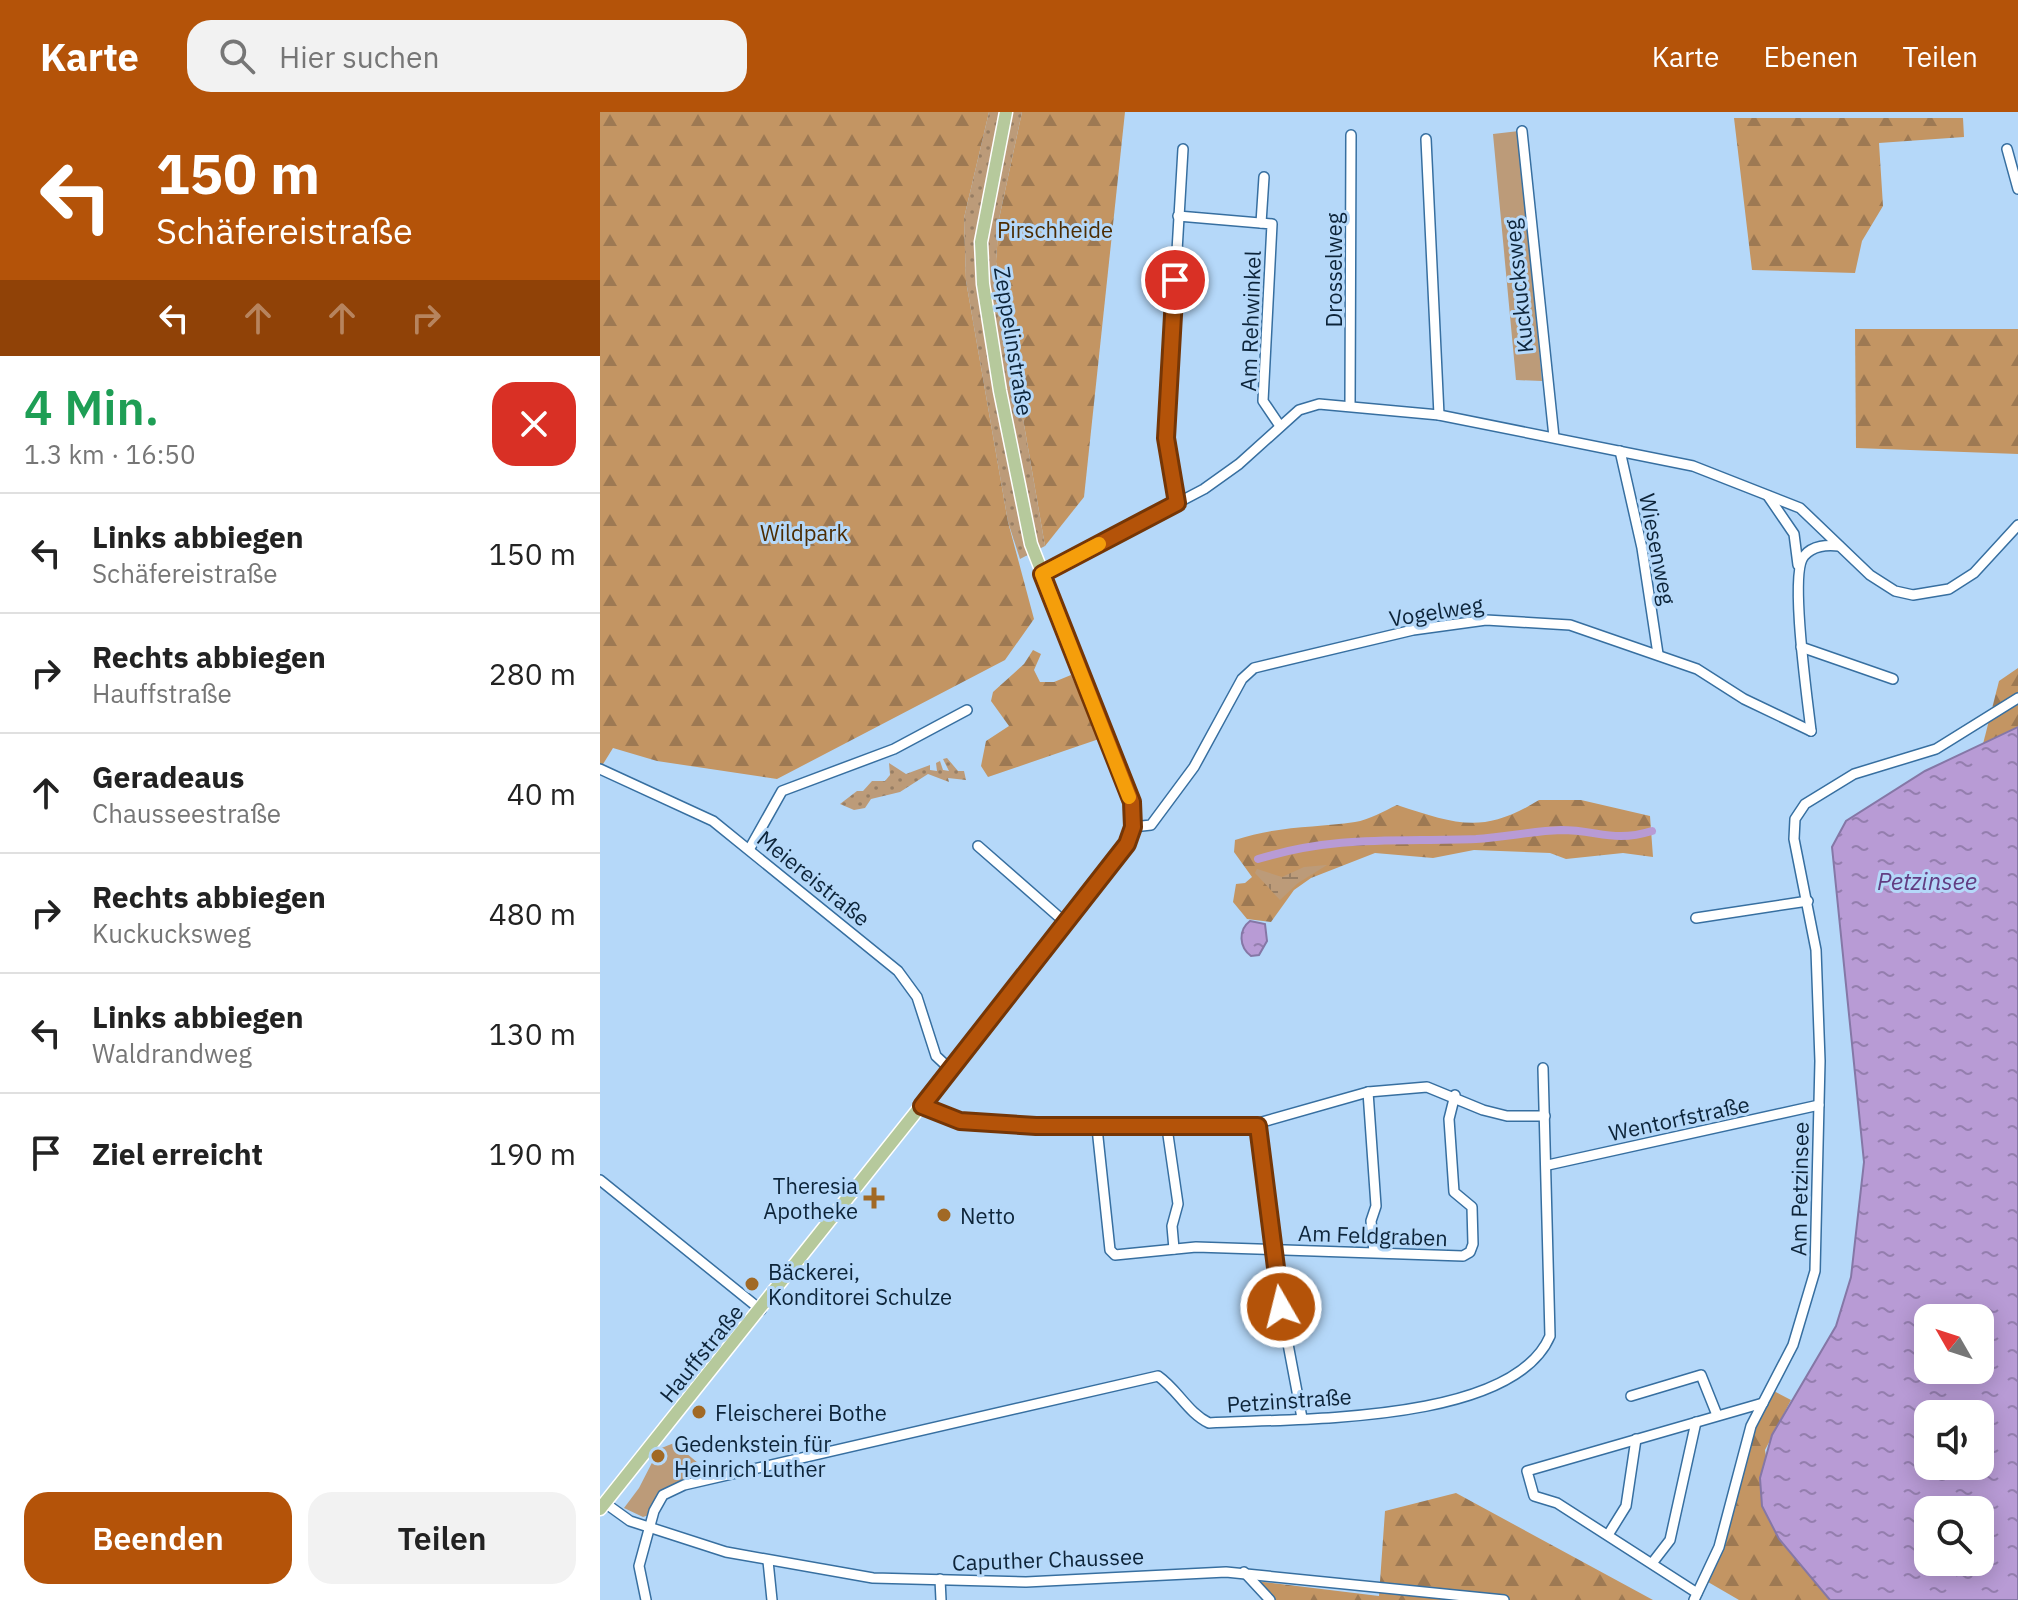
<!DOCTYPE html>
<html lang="de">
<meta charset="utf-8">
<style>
:root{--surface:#fff;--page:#f2f2f2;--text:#222;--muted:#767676;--line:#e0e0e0;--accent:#b45309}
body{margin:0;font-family:"IBM Plex Sans",sans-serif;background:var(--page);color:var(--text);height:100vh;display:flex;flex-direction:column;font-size:30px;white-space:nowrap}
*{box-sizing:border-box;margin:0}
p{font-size:26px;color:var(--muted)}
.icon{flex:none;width:44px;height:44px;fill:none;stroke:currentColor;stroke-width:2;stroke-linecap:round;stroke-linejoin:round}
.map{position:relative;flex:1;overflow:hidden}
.drawer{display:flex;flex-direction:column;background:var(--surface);width:600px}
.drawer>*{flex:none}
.banner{background:#b45309;color:#fff;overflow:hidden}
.needle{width:52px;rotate:309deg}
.tools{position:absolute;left:1314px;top:1192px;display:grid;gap:16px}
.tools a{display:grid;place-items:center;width:80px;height:80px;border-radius:16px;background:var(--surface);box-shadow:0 4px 20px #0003;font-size:40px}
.pin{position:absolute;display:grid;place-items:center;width:68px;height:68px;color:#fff;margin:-34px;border:4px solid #fff;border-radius:50%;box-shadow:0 2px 8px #0007}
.me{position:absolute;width:88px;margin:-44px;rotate:352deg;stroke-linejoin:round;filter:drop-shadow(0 0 6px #0008)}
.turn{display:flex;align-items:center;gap:28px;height:168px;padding:0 24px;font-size:36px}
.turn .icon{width:104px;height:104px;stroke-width:2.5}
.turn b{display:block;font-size:56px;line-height:68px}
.lanes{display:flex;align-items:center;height:76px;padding:0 24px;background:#0003;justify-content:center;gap:40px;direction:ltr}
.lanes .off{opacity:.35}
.round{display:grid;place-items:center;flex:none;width:84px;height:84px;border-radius:24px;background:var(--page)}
.overview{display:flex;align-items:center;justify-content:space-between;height:136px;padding:0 24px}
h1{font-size:48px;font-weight:600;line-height:60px;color:#1e9e55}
.action{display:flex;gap:16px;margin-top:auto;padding:16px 24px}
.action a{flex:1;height:92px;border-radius:24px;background:var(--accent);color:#fff;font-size:32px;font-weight:600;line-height:92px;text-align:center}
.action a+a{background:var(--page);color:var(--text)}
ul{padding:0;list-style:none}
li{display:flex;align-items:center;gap:24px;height:120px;padding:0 24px;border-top:2px solid var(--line)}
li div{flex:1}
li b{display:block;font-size:30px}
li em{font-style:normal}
header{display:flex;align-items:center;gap:48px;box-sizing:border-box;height:112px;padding:0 40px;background:var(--accent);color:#fff}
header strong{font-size:38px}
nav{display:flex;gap:44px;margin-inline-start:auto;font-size:28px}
.search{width:560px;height:72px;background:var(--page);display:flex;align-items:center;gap:20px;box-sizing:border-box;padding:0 28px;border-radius:24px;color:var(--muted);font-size:30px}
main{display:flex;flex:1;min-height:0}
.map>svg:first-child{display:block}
.grass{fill:url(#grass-dots)}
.forest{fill:url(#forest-firs)}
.wetland{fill:url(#wetland-marsh)}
.green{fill:#bc9b79}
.water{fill:url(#water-ripples);stroke:#8577a6;stroke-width:2;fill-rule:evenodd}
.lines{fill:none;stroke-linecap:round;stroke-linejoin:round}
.canal{stroke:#b89bd5;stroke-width:8}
.minor-casing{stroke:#376fa0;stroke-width:12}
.major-casing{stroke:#fff;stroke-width:15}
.minor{stroke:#fff;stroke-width:9}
.major{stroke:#b6c99c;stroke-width:12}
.route-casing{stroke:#753606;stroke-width:20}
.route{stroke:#b45309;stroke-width:14}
.slow{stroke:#f59e0b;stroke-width:14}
.poi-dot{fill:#a16925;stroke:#b5d8f9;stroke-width:3}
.labels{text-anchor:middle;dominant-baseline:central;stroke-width:6;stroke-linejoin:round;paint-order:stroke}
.park-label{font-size:22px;fill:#4c2c02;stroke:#b5d8f9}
.street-label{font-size:22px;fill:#0d2439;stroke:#b5d8f9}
.poi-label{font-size:22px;fill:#0d2439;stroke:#b5d8f9;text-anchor:start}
.water-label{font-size:24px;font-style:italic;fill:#623d82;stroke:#b5d8f9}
</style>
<header>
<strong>Karte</strong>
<div class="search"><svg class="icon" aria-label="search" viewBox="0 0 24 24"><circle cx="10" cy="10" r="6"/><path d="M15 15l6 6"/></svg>Hier suchen</div>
<nav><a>Karte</a><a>Ebenen</a><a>Teilen</a></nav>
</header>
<main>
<section class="drawer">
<div class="banner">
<div class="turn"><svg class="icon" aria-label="left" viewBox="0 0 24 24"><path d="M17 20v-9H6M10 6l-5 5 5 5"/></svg><div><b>150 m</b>Schäfereistraße</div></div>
<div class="lanes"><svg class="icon" aria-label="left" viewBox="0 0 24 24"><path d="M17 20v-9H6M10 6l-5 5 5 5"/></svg><svg class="icon off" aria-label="ahead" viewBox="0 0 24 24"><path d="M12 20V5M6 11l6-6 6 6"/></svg><svg class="icon off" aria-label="ahead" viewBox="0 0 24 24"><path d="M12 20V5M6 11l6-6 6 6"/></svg><svg class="icon off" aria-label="right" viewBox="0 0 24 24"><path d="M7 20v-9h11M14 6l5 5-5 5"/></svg></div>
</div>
<div class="overview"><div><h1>4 Min.</h1><p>1.3 km · 16:50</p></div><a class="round" style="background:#d93025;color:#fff"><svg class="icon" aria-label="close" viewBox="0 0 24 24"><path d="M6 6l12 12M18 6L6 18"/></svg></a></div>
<ul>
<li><svg class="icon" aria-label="left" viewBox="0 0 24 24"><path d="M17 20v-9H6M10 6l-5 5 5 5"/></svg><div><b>Links abbiegen</b><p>Schäfereistraße</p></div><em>150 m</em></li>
<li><svg class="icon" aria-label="right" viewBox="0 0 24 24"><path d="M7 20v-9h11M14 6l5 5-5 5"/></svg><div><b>Rechts abbiegen</b><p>Hauffstraße</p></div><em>280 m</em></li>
<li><svg class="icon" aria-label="ahead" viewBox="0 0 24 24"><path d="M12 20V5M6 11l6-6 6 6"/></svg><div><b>Geradeaus</b><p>Chausseestraße</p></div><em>40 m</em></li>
<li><svg class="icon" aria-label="right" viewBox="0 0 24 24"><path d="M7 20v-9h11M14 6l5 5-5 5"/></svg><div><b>Rechts abbiegen</b><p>Kuckucksweg</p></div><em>480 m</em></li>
<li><svg class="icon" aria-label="left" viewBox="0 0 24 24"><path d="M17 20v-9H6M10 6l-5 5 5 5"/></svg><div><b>Links abbiegen</b><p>Waldrandweg</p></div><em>130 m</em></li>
<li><svg class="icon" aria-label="arrive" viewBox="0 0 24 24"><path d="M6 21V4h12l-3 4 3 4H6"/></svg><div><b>Ziel erreicht</b></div><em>190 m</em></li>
</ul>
<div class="action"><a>Beenden</a><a>Teilen</a></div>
</section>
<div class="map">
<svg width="1418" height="1488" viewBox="0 0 1418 1488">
<defs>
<pattern id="grass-dots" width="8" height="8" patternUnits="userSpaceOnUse" patternTransform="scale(2)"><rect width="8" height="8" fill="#bc9b79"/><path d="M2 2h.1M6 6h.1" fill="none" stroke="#977e64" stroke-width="1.8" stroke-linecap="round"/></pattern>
<pattern id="forest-firs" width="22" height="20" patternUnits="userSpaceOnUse" patternTransform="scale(2)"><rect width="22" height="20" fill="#c39563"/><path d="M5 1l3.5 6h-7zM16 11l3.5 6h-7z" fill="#9d7953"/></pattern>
<pattern id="wetland-marsh" width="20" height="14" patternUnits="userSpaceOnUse" patternTransform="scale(2)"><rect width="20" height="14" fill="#bc9b79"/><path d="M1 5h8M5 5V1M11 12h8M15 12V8" fill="none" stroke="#977e64"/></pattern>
<pattern id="water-ripples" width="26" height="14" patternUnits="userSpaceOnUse" patternTransform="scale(2)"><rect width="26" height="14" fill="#b89bd5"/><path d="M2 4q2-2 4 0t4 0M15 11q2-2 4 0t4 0" fill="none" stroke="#947eae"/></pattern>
</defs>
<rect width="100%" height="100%" fill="#b5d8f9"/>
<g class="grass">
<path d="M389,0H422L399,107L396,150L445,434L420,447L408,410L366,169L364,106Z"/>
<path d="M347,646L358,659H364L366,668L348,666L349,670L328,662L300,680L271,687L265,696L254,698L240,692L257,679H263L272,669H285L290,663L289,651L306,662L330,653V658L337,659L336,651L340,649L343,658L349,659L343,647Z"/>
</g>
<g class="forest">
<path d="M0,0H389L364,106L366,169L408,410L434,507L405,548L177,667L57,649L13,636L0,657Z"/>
<path d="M422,0H525L484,385L445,434L396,150L399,107Z"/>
<path d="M1134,6H1363L1364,25L1279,31L1283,94L1262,129L1255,161L1152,158Z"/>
<path d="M1255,217H1418V342L1256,336Z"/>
<path d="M433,538L441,542L434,558L440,570H454L471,563L499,627L388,665L381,654L386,629L409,614L391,589L393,580L424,552Z"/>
<path d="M1418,556V615L1383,632L1399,569Z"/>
<path d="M939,688H981L1050,704L1053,745L1023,741L966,747L950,741L874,738L833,746L775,741L711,766L694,778L671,810L647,807L633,790L636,772L645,771L652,765L634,740L635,728C675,714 714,716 755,710C769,708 784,699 797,693C856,712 883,723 939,688Z"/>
<path d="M1172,1278L1191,1288L1165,1338L1179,1427L1230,1488H1139L1108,1470C1135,1407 1141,1339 1172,1278Z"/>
<path d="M856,1381L1053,1488H672L655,1469L779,1484L785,1399Z"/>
</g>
<path class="wetland" d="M727,753L698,771L680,788L655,761L657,757L682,765L704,755Z"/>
<g class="green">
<path d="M919,19L942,269L916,268L893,22Z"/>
<path d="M74,1331L98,1351L99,1367L65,1376L49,1403L43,1405L24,1396L39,1376L59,1337Z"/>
</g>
<g class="water">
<path d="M1418,615V1488H1230L1179,1427L1162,1394L1160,1366L1172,1323L1236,1214L1251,1165L1264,1050L1232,735L1246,709L1325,659ZM1328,1206H1380V1258H1328ZM1328,1302H1380V1354H1328ZM1328,1398H1380V1450H1328Z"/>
<path d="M650,809L665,812L667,829L659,843L651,844C639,835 638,818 650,809Z"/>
</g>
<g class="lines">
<path class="canal" d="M658,747C737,723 796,730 876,727C905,725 933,719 961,718C998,718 1013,731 1052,719"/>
<defs>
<g id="minor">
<path d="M922,19L954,325"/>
<path d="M826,27L839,303"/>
<path d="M1407,37L1418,77"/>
<path d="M578,104L672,112L663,289L680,314"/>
<path d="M661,111L664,65"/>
<path d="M750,294L751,23"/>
<path d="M1020,339L1042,436L1058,542"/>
<path d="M1168,384L1194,422L1198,453"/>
<path d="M577,391L566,326L583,37"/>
<path d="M442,462L604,377L639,352L699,298L719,292L839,303L1093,354L1200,396L1270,463L1295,479L1313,483L1349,477L1374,461L1418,413"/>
<path d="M1201,535L1293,567"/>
<path d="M1211,619C1208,591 1189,461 1204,444C1213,433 1227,433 1239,434"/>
<path d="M0,657L113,709L298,859L317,885L336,944L351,958"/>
<path d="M533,715L551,713L594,655L642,567L654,556L813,518L886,508L970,513L1097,557L1144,587L1211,619"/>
<path d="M378,734L467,812"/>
<path d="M150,736L182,679L294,637L367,598"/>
<path d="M1096,806L1208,789"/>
<path d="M768,980L776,1094L771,1109L774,1140"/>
<path d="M322,994L360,1009L497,1016H641L768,980L827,975L883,998L907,1004H945"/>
<path d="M658,1014L681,1195L702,1306"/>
<path d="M497,1016L510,1138L515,1143L596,1135L863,1144L870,1140L873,1132L872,1095L854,1080L849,1007L855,983"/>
<path d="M567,1016L578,1092L572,1114L574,1137"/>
<path d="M948,1053L1219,993"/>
<path d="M0,1068L161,1198"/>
<path d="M1031,1284L1101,1263L1117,1303"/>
<path d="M5,1391L30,1409L126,1440L273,1466L426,1470L626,1460L904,1488"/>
<path d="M1008,1423L1026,1394L1036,1327"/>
<path d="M168,1449L172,1488"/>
<path d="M1053,1450L1070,1428L1096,1310"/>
<path d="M644,1460L670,1488"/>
<path d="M340,1467L341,1488"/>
<path d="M1097,1481L957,1391L934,1384L927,1359L1163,1291"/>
<path d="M46,1488L39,1454L54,1399L63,1383L84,1373L558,1264C578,1278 588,1301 609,1311C694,1306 912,1313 950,1224L943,956"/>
<path d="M1094,1488L1119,1435L1151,1314L1193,1233L1215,1159L1220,949L1216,838L1194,727L1195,707L1205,692L1254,662L1336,637L1418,586"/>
</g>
<path id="major" d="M0,1397L519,745L533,715L532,690L431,432L400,279L383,172L381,130L406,0"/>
</defs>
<use href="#minor" class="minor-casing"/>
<use href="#major" class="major-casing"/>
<use href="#minor" class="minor"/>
<use href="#major" class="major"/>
</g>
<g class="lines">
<defs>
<path id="route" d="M575,168L566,326L577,391L442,462L532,690L533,715L527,732L322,994L360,1009L436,1014H658L681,1195"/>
</defs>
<use href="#route" class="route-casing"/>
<use href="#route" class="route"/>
<path class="slow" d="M499,432L442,462L529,685"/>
</g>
<g class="poi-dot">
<path d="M270 1074h8v8h8v8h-8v8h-8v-8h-8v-8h8z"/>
<circle cx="344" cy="1103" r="8"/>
<circle cx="152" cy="1172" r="8"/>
<circle cx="99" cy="1300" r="8"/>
<circle cx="58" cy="1344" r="8"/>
</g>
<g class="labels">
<g class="park-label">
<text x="455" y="117">Pirschheide</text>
<text x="204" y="420">Wildpark</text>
</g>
<g class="street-label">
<text transform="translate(733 158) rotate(-90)">Drosselweg</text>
<text transform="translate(918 174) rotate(-96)">Kuckucksweg</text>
<text transform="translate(650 209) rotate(-88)">Am Rehwinkel</text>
<text transform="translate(414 229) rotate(81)">Zeppelinstraße</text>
<text transform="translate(1058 437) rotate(79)">Wiesenweg</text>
<text transform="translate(836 499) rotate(-9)">Vogelweg</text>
<text transform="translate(214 766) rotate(39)">Meiereistraße</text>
<text transform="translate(1079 1006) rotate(-12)">Wentorfstraße</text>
<text transform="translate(1199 1077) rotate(-89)">Am Petzinsee</text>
<text transform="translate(773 1123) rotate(2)">Am Feldgraben</text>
<text transform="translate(101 1241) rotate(-51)">Hauffstraße</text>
<text transform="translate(689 1288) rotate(-4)">Petzinstraße</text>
<text transform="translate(448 1447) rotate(-2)">Caputher Chaussee</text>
</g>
<g class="poi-label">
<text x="258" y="1073" text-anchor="end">Theresia<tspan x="258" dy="25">Apotheke</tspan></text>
<text x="360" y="1103">Netto</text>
<text x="168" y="1159">Bäckerei,<tspan x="168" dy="25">Konditorei Schulze</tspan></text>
<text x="115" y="1300">Fleischerei Bothe</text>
<text x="74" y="1331">Gedenkstein für<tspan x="74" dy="25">Heinrich Luther</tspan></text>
</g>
<g class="water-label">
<text x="1327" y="769">Petzinsee</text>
</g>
</g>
</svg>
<div class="tools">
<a><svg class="needle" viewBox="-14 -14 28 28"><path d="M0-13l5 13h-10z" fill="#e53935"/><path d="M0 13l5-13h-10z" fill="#767676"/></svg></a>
<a><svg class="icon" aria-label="sound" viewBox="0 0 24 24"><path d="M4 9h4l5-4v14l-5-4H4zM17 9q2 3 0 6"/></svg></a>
<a><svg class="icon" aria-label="search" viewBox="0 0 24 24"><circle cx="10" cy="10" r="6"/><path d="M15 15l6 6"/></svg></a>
</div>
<div class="pin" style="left:575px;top:168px;background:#d93025"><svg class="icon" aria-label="arrive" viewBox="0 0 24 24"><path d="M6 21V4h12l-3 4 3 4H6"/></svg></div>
<svg class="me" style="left:681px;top:1195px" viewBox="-20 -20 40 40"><circle r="17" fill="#b45309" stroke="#fff" stroke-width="3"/><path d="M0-11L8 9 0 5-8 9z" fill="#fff"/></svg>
</div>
</main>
